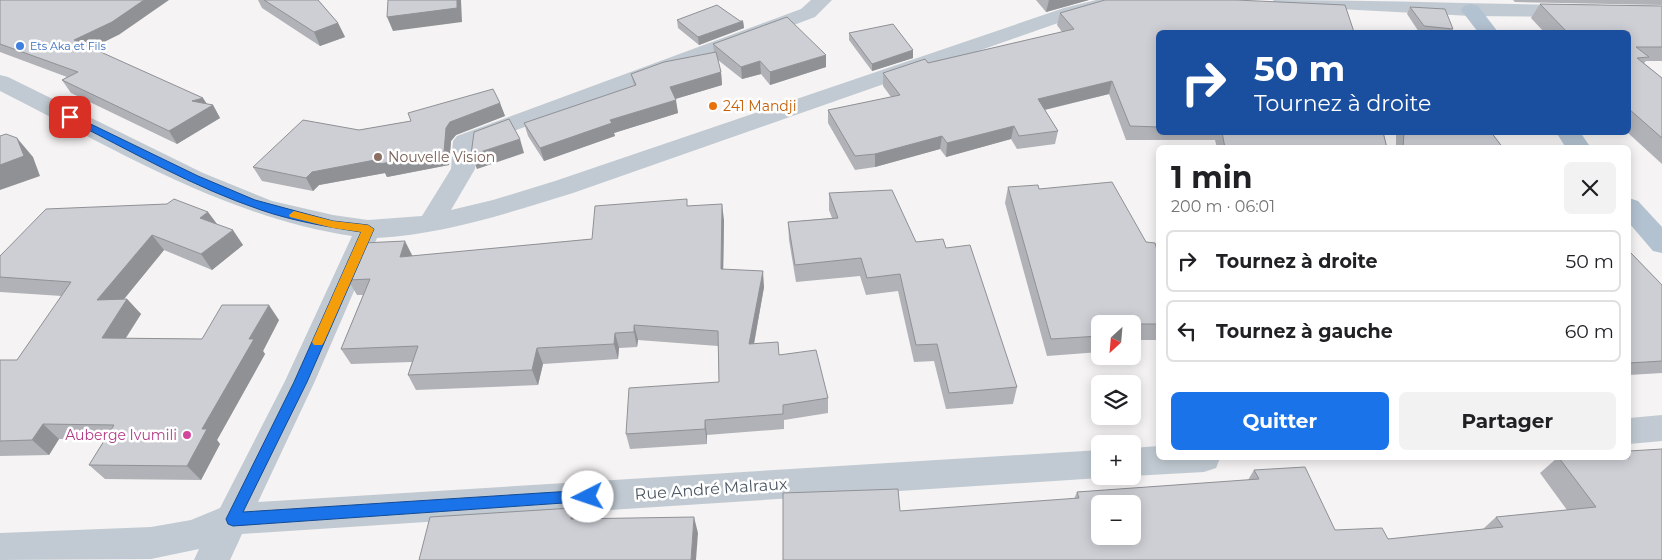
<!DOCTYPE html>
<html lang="fr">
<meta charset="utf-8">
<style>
:root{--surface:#fff;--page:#f2f2f2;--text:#202124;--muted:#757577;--line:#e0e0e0;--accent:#1a73e8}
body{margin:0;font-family:Montserrat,sans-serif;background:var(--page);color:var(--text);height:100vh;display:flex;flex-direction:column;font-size:19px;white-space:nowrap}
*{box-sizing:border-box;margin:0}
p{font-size:16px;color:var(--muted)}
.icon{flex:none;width:28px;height:28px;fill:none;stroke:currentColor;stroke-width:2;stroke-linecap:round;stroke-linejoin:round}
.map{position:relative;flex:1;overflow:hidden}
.side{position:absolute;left:1156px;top:145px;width:475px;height:315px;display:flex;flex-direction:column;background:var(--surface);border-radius:8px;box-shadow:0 2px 12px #0003}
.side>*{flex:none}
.top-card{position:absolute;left:1156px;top:30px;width:475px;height:105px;border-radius:8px;box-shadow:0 2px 12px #0003;background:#1a4fa0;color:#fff;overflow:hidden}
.needle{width:32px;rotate:206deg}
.fabs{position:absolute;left:1091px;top:315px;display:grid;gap:10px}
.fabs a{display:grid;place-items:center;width:50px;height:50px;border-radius:8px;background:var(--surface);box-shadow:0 2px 12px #0003;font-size:25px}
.pin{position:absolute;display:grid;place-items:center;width:42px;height:42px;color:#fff;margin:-21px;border-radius:10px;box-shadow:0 2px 8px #0006}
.me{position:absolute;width:55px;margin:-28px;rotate:266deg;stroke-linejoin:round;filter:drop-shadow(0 0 4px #0008)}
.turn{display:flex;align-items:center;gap:18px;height:105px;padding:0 15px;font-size:22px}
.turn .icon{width:65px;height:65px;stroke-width:2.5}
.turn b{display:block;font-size:35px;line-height:42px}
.round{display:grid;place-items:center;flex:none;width:52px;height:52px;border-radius:8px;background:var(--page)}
.summary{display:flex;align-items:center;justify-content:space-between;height:85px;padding:0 15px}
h1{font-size:30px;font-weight:700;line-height:38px}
.button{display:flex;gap:10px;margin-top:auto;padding:10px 15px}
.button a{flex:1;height:58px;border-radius:8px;background:var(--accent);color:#fff;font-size:20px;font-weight:700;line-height:58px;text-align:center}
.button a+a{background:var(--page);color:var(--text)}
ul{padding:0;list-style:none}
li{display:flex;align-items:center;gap:15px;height:62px;margin:0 10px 8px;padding:0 5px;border:2px solid var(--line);border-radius:8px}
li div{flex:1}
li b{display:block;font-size:19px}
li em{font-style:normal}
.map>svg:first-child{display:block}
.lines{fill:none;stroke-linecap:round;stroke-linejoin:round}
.minor{fill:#c1cad2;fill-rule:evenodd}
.major{fill:#b3c2d1;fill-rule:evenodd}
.wall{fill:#b0b2b7}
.shaded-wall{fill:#909195}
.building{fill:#cdcfd5;stroke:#909195;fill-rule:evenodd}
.route{fill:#1a73e8;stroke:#114b97}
.slow{fill:#f59e0b}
.shop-dot{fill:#3f7fe0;stroke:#fff;stroke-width:2}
.food-dot{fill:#e8710a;stroke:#fff;stroke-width:2}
.education-dot{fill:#8d6e63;stroke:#fff;stroke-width:2}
.hotel-dot{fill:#d1479c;stroke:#fff;stroke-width:2}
.labels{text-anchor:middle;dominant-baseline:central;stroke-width:5;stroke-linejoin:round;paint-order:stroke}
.far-shop-label{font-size:11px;fill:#366cbe;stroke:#fff;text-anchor:start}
.food-label{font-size:14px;fill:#c56008;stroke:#fff;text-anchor:start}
.education-label{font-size:14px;fill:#785e54;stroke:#fff;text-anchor:start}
.hotel-label{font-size:14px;fill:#b23c85;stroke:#fff;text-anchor:end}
.near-street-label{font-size:16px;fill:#4a5661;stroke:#fff}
</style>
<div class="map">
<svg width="1662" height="560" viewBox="0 0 1662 560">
<rect width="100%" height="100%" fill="#f5f3f3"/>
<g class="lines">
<g class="minor">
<path d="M811,0H832L815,17L477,145L475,169L451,210L493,200L555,181L1064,8L1096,0H1149L1146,4L1108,9L1078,16L573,193C508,213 445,234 377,238L315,381L258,502L1100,450V476H1106L1100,478L242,534L230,560H194L199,549L151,559L0,560V533L151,527L191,520L220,508L285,381L352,236C225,217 113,148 0,91V75L8,77L203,173L272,201L333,215L368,220L422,216L451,169L453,141L457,136L801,9Z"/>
<path d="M1273,0C1373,0 1473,4 1573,5L1580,7L1583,11L1580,15L1573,17L1471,16L1283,6L1276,4Z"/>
<path d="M1662,415V441L1629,444V418Z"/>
<path d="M1159,446V458H1220L1216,468L1204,472L1132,476V448Z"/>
</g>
<g class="major">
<path d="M1471,4L1478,6L1498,32H1478L1461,10L1464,6Z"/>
<path d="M1556,132H1580L1591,148H1566Z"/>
<path d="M1629,198L1638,201L1662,227V253L1653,251L1629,223Z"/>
</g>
</g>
<g class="wall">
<path d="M0,0L120,34L91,48L207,104L213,105L220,118L177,144L71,93L62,80L67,77L0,52Z"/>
<path d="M258,0H318L338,23L345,37L320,46L262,8Z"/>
<path d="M1036,0H1089L1046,12Z"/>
<path d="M1513,0H1662V5L1515,2Z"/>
<path d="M1540,4L1662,6V61H1646L1644,63L1662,78V164L1627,132H1629V32H1544L1531,18Z"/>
<path d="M1410,7L1453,29L1451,32H1419L1407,14Z"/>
<path d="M1060,13L1159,32V132H1383L1387,148H1217L1215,140H1126L1109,94L1045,110L1058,131L1055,144L1017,149L1011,139L946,157L940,149L875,167L855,170L828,123V110L891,97L883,86V73L1062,32L1057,25Z"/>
<path d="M677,20L740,21H743L744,28L699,45L678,28Z"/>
<path d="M849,33L913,58L872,71L849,40Z"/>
<path d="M713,44L826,67L770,85L761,74L742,79L718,60L721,72L722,85L675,99L678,113L614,133L615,136L544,161L528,136L524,123L634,86L631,74L714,52Z"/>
<path d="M500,103L505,116L456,135L451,141L449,165L387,177L385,173L319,185L313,191L262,181L253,167L359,130L411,121Z"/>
<path d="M1396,132H1491L1503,148H1396Z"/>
<path d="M1008,187L1039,189L1146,242L1157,250H1159V340H1133L1132,341V324H1100V352L1047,356L1005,203Z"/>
<path d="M829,193L916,242L946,248L1017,387L1013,404L946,409L934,361L914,362L898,291L866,295L860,276L796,282L789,240L788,222L832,218L829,210Z"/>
<path d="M688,206L724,220L723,269L764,287L754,344L779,355L828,398V413L784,420V429L707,435V444L630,449L626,434L719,382L718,346L638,340L637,347L619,348L618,359L543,364L538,385L416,390L408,375L412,362L351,364L341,349L363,295H357L348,280L413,256L592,239Z"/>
<path d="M208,212L217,224L243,245L212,270L164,250L124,299H127L141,314L126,338L202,339L279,320L263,351L265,354L217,440L220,444L201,480L105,479L89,465L105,439H59L49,455L0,456V360H17L62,296L0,292V256Z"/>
<path d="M1629,251L1662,285V373L1629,375Z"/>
<path d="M1557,458H1629L1662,560L900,511L1074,499L1077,492L1248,480L1254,470L1335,530L1388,539L1483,529L1496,517L1567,510L1540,473Z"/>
</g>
<g class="shaded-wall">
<path d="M144,0H169L120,34L82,53L74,40Z"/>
<path d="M457,0H461L462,22L393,31L387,17Z"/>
<path d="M1049,0H1089L1046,12Z"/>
<path d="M743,21L744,28L699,45L698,37Z"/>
<path d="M338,23L345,37L320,46L314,32Z"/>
<path d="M913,50V58L872,71V64Z"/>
<path d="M826,55V67L770,85V72Z"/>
<path d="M760,61L761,74L742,79L741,67Z"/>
<path d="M721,72L722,85L672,100L670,87Z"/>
<path d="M1112,81L1109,94L1035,112L1038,99Z"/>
<path d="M203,98L209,107L213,105L220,118L177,144L169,131L192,101Z"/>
<path d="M676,100L678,113L614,133L615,136L544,161L540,148L610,120Z"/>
<path d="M500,103L505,116L456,135L451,141L449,165L387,177L385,173L319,185L313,191L306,178L312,172Z"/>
<path d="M1014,126L1011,139L946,157L947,143Z"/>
<path d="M942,136L940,149L875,167V154Z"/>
<path d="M17,138L33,157L40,176L0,190V165Z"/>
<path d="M520,139L524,153L477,169L471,155Z"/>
<path d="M722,204L724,220L723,284L721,269Z"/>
<path d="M208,212L219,227L200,218Z"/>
<path d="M233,230L243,245L212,270L201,254Z"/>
<path d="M152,235L164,250L111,315L97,300Z"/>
<path d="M405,241L413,257H400Z"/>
<path d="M763,271L764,287L751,360L749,344Z"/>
<path d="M127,299L141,314L116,353L102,338Z"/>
<path d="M269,305L279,320L263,351L265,354L217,440L220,444L201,480L187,466L202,429L249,339Z"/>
<path d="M634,325L638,340L637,347L634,332Z"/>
<path d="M615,333L619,348L618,359L614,344Z"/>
<path d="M537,348L543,364L538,385L532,370Z"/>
<path d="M705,420L707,435V444L705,429Z"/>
<path d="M43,424L59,439L49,455L32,440Z"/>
<path d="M572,508L579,524L571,519Z"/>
<path d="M694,517L698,533L696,560H691Z"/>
</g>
<g class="building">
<path d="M0,0H144L112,22L74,40L203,98L192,101L213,105L169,131L62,80L78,72L0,44Z"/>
<path d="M264,0H318L338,23L314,32Z"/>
<path d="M388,0H457V8L387,17Z"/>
<path d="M1105,0H1236L1345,5L1354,32H1159V127L1130,126L1112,81L1038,99L1058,131L1019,136L1014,126L947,143L942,136L875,154L855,156L828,110L900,95L883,73L925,59L928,63L1074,29L1060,13Z"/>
<path d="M1540,4L1662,6V47H1636L1649,57L1637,58L1662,78V138L1629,109V32H1567Z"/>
<path d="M717,5L740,21H743L698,37L677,20Z"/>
<path d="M1410,7L1445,9L1453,29L1424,26Z"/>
<path d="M787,17L826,55L770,72L760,61L741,67L713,44Z"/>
<path d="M893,24L913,50L872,64L849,33Z"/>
<path d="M716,52L721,72L670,87L676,100L610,120L612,123L540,148L524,123L636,85L631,74L664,62Z"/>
<path d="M493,89L500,103L450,122L446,128L444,152L380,164V159L312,172L306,178L253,167L303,120L359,130L411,121L408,113Z"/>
<path d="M509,119L520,139L471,155L474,132Z"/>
<path d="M1222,132H1383L1387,148H1225Z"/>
<path d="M1404,132H1491L1503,148H1403Z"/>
<path d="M6,134L17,138L24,156L0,165V136Z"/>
<path d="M1112,182L1146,242L1155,243L1157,250H1159V324H1100V336L1051,339L1008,187L1038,185L1039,189Z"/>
<path d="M892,190L916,242L943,239L946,248L970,245L1017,387L949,393L937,344L916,345L900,274L867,278L861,258L795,265L788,222L838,218L829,193Z"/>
<path d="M174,199L208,212L200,218L233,230L201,254L152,235L97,300L127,299L102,338L202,339L222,305H269L249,339H254L202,429H207L187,466L89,465L114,425L43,424L32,440L0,441V360H17L71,282L0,277V256L46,209L167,204Z"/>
<path d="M687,199V206L722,204L721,269L763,271L749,344L778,342L779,355L816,350L828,398L783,405V414L705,420V429L626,434L629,388L719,382L718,331L634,325V332L615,333L614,344L537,348L532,370L408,375L418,346L341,349L370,279L348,280L363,243L405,241L400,257L592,239L595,206Z"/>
<path d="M1629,251L1662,285V361L1629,363Z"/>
<path d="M1132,327L1135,334H1132Z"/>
<path d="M1662,449V560H783V493L898,489L900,511L1079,498L1077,492L1259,479L1254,470L1305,467L1335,530L1382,528L1388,539L1503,527L1496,517L1596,507L1559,458H1629V451ZM1100,504H1132V536H1100Z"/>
<path d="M572,508L571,519L694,517L691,560H419L430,517Z"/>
</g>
<path class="route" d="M70,114L198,176L255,200L333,221L368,225L374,229L307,382L243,512L588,490L592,492L594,497L592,501L233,526L228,524L226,519L228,515L294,382L361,232C328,227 293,221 261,210C193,187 131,151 67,119V115Z"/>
<path class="slow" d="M294,211L333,221L368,225L374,229L324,342L322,345H314L312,342L361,232L333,228L290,217L289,215Z"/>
<circle class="shop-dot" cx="20" cy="46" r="5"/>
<circle class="food-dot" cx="713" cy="106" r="5"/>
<circle class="education-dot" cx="378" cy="157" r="5"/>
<circle class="hotel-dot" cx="187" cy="435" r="5"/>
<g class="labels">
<g class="far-shop-label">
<text x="30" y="46">Ets Aka et Fils</text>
</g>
<g class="food-label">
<text x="723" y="106">241 Mandji</text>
</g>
<g class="education-label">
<text x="388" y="157">Nouvelle Vision</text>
</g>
<g class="hotel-label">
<text x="177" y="435">Auberge Ivumili</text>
</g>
<g class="near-street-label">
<text transform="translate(711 489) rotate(-4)">Rue André Malraux</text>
</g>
</g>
</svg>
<div class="fabs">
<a><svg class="needle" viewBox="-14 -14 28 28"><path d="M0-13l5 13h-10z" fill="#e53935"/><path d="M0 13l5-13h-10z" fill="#757577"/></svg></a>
<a><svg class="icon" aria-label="layers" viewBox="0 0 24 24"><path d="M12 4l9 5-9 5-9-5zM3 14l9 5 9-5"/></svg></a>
<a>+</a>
<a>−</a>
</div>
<div class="pin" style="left:70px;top:117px;background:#d93025"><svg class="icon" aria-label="arrive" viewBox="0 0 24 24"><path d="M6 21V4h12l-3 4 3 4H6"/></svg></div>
<svg class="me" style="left:588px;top:497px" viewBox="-20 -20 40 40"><circle r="19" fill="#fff"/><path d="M0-13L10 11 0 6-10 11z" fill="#1a73e8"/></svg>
<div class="top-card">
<div class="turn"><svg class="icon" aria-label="right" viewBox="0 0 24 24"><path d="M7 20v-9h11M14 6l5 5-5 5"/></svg><div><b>50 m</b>Tournez à droite</div></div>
</div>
<section class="side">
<div class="summary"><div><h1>1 min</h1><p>200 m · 06:01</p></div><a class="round"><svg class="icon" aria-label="close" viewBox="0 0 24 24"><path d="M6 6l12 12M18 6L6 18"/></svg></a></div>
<ul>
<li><svg class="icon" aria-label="right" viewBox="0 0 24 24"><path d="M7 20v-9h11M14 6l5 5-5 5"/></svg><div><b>Tournez à droite</b></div><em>50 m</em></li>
<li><svg class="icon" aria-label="left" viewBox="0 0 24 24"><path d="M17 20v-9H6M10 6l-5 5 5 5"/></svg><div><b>Tournez à gauche</b></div><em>60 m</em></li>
</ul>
<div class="button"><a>Quitter</a><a>Partager</a></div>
</section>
</div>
